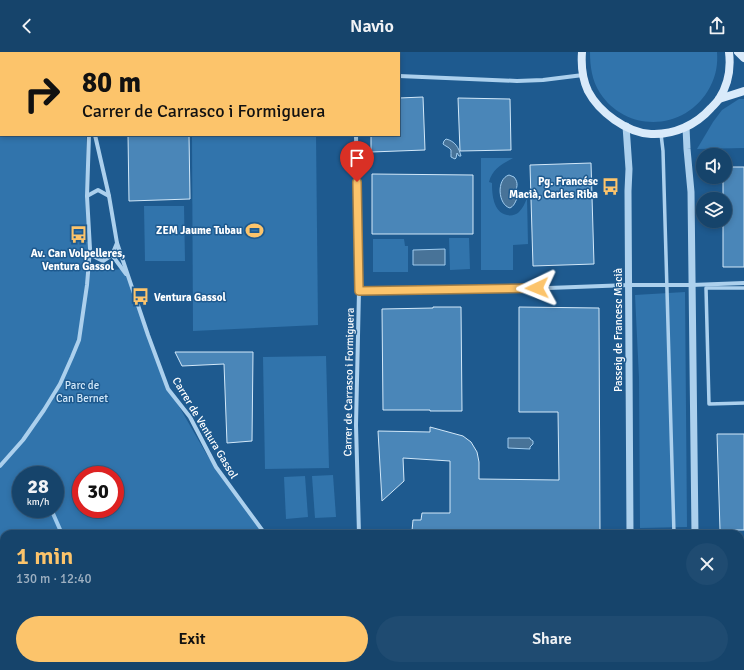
<!DOCTYPE html>
<meta charset="utf-8">
<style>
:root{--surface:#16446b;--page:#1f4b71;--text:#f1f3f6;--muted:#9eb0c1;--line:#355c7e;--accent:#fcc46b}
body{margin:0;font-family:Signika,sans-serif;background:var(--page);color:var(--text);height:100vh;display:flex;flex-direction:column;font-size:15px;white-space:nowrap}
*{box-sizing:border-box;margin:0}
p{font-size:13px;color:var(--muted)}
.icon{flex:none;width:22px;height:22px;fill:none;stroke:currentColor;stroke-width:2;stroke-linecap:round;stroke-linejoin:round}
.map{position:relative;flex:1;overflow:hidden}
.side{position:absolute;left:0px;top:478px;width:744px;height:140px;display:flex;flex-direction:column;background:var(--surface);border-radius:12px 12px 0 0;box-shadow:0 2px 6px #0003,0 0 0 1px var(--line)}
.side>*{flex:none}
.guide{position:absolute;left:0px;top:0px;width:400px;height:84px;box-shadow:0 2px 6px #0003,0 0 0 1px var(--line);background:#fcc46b;color:#111;overflow:hidden}
.controls{position:absolute;left:696px;top:96px;display:grid;gap:8px}
.controls a{display:grid;place-items:center;width:36px;height:36px;border-radius:50%;background:var(--surface);box-shadow:0 2px 6px #0003,0 0 0 1px var(--line);font-size:20px}
.speed{position:absolute;left:12px;top:414px;display:flex;gap:8px;font-size:20px;font-weight:700;text-align:center}
.speed>*{display:grid;place-content:center;width:52px;height:52px;border-radius:50%;background:var(--surface);box-shadow:0 2px 6px #0003,0 0 0 1px var(--line);line-height:1}
.speed small{font-size:10px;font-weight:400}
.speed .limit{border:6px solid #d22;background:#fff;color:#111}
.pin{position:absolute;display:grid;place-items:center;width:34px;height:34px;color:#fff;margin:-41px -17px;border-radius:50% 50% 50% 0;rotate:-45deg;box-shadow:0 0 4px #0007}
.pin .icon{rotate:45deg}
.me{position:absolute;width:44px;margin:-22px;rotate:268deg;stroke-linejoin:round;filter:drop-shadow(0 0 3px #0008)}
.turn{display:flex;align-items:center;gap:14px;height:84px;padding:0 16px;font-size:18px}
.turn .icon{width:52px;height:52px;stroke-width:2.5}
.turn b{display:block;font-size:28px;line-height:34px}
.round{display:grid;place-items:center;flex:none;width:42px;height:42px;border-radius:21px;background:var(--page)}
.overview{display:flex;align-items:center;justify-content:space-between;height:68px;padding:0 16px}
h1{font-size:24px;font-weight:600;line-height:30px;color:var(--accent)}
.primary-button{display:flex;gap:8px;margin-top:auto;padding:8px 16px}
.primary-button a{flex:1;height:46px;border-radius:24px;background:var(--accent);color:#111;font-size:16px;font-weight:600;line-height:46px;text-align:center}
.primary-button a+a{background:var(--page);color:var(--text)}
header{display:flex;justify-content:space-between;align-items:center;height:52px;padding:0 16px;background:var(--surface);font-size:18px;font-weight:600}
.map>svg:first-child{display:block}
.green{fill:#3174ac;fill-rule:evenodd}
.water{fill:#487398;stroke:#a0ccef}
.lines{fill:none;stroke-linecap:round;stroke-linejoin:round}
.stream{stroke:#a0ccef;stroke-width:4}
.building{fill:#4a86b8;stroke:#d2e8f9}
.pedestrian{stroke:#acd0ed;stroke-width:3.5}
.minor{stroke:#acd0ed;stroke-width:4}
.tertiary{stroke:#acd0ed;stroke-width:7}
.secondary{stroke:#d9eafa;stroke-width:8}
.route-casing{stroke:#a47f46;stroke-width:10}
.route{stroke:#fcc46b;stroke-width:7}
.labels{text-anchor:middle;dominant-baseline:central;stroke-width:3;stroke-linejoin:round;paint-order:stroke}
.poi-label{font-size:11px;font-weight:bold;fill:#fff;stroke:#1e5a8f;text-anchor:end}
.street-label{font-size:11px;fill:#fff;stroke:#1e5a8f}
.park-label{font-size:11px;fill:#d2e8f9;stroke:#1e5a8f}
</style>
<header><svg class="icon" aria-label="back" viewBox="0 0 24 24"><path d="M15 5l-7 7 7 7"/></svg>Navio<svg class="icon" aria-label="share" viewBox="0 0 24 24"><path d="M12 15V3M7 8l5-5 5 5M5 13v7h14v-7"/></svg></header>
<div class="map">
<svg width="744" height="618" viewBox="0 0 744 618">
<rect width="100%" height="100%" fill="#1e5a8f"/>
<g class="green">
<path d="M0,0H87V1H1V83H86L89,219L126,217L169,337L207,403L265,482H4V510L0,508ZM21,423H55V457H21ZM81,423H115V457H81Z"/>
<path d="M590,0H717C718,12 716,24 710,35C687,79 627,82 600,41C592,29 590,14 590,0Z"/>
<path d="M739,47H744V96L697,97L713,70L722,58Z"/>
<path d="M192,83H316L318,273L193,279Z"/>
<path d="M481,106H513C502,112 492,117 489,130L492,131C492,142 493,160 507,163C511,164 516,163 519,160C523,156 525,151 527,146L528,192L513,193V218H481Z"/>
<path d="M144,154H184L185,209H145Z"/>
<path d="M449,186H469L470,217L450,218Z"/>
<path d="M373,187H404L405,194H408V220H373Z"/>
<path d="M685,240L687,475L640,476L639,326L635,243Z"/>
<path d="M326,304L329,416L265,417L263,305Z"/>
<path d="M333,423L336,465L315,466L312,424Z"/>
<path d="M305,424L308,465L286,467L284,425Z"/>
<path d="M69,614H335L336,618H70Z"/>
</g>
<g class="water">
<path d="M446,87C455,89 459,96 461,104H459L457,101L456,106L455,107L451,105C451,103 451,100 451,98C449,95 445,94 443,92L444,89Z"/>
<path d="M509,123L514,125C519,131 517,136 514,142H515L518,139L520,140C516,146 516,153 510,156C498,153 496,127 509,123Z"/>
<path d="M445,197V213H413V198Z"/>
<path d="M508,386H530V387L533,389V392L530,395V397L508,396Z"/>
</g>
<g class="lines">
<g class="stream">
<path d="M32,418L35,423"/>
<path d="M51,457L62,482"/>
<path d="M91,614L94,618"/>
</g>
</g>
<g class="building">
<path d="M423,45L425,98L371,100V83H399V46Z"/>
<path d="M458,46L510,47L511,98L460,99Z"/>
<path d="M128,83H189L190,147L129,149Z"/>
<path d="M591,111L594,212L533,214L530,113Z"/>
<path d="M725,115H744V215H723V169H725V147H723V125H725Z"/>
<path d="M372,122L473,123V182H372Z"/>
<path d="M433,255H461L462,359H430V358H383L382,257L433,256Z"/>
<path d="M519,255L599,256L600,482L412,479L413,468H421L422,461H450V409L403,406L404,429L382,449L378,379L430,380V375L463,384L471,390L477,400L479,410V427L559,428L558,360H519Z"/>
<path d="M175,300H253L252,389L227,391L224,312L182,314Z"/>
<path d="M717,382H744V478H720Z"/>
</g>
<g class="lines">
<g class="pedestrian">
<path d="M661,82L663,99L674,482"/>
<path d="M744,236H706L709,352L744,351"/>
<path d="M675,614V618"/>
</g>
<g class="minor">
<path d="M91,1V0"/>
<path d="M399,24L517,29L543,28L583,23"/>
<path d="M95,83L109,144L117,191L148,283L168,337L190,365L216,415L265,482"/>
<path d="M356,83L359,239L356,373L359,482"/>
<path d="M87,144L98,138L109,144"/>
<path d="M89,202L103,209L112,203L117,191"/>
<path d="M112,203L126,222"/>
<path d="M359,239L491,238L629,233H692L744,231"/>
<path d="M0,414L23,388L44,358L60,332L72,305L79,288L87,233L90,197L87,144L89,83"/>
<path d="M740,499H744"/>
<path d="M0,608L4,609"/>
<path d="M23,614L39,618"/>
<path d="M335,614L336,618"/>
<path d="M360,614V618"/>
</g>
<g class="tertiary">
<path d="M626,74L629,117L628,139L630,482"/>
<path d="M686,75L687,97L691,140L695,482"/>
<path d="M693,614V618"/>
<path d="M629,618V614"/>
</g>
<g class="secondary">
<path d="M582,0C581,13 582,26 588,39C599,60 627,81 651,82C674,83 696,73 711,56C714,53 717,50 719,47C728,33 731,16 729,0"/>
<path d="M738,0L744,6"/>
<path d="M719,47L744,39"/>
</g>
</g>
<g class="lines">
<defs>
<path id="route" d="M357,130L359,239L537,236"/>
</defs>
<use href="#route" class="route-casing"/>
<use href="#route" class="route"/>
</g>
<defs>
<symbol id="bus-bare" viewBox="-9 -9 18 18"><path d="M-5-6H5V4H4V6H2V4H-2V6H-4V4H-5ZM-3.5-4V0h7V-4ZM-3.5 1.2v1.5H-2V1.2ZM2 1.2v1.5H3.5V1.2Z" fill="#fcc46b" stroke="#1e5a8f" stroke-width="2.5" paint-order="stroke"/></symbol>
<symbol id="stadium-bare" viewBox="-9 -9 18 18"><path d="M0-5a6.5 5 0 1 0 0 10a6.5 5 0 1 0 0-10ZM-3.5-1.8h7v3.6h-7Z" fill="#fcc46b" stroke="#1e5a8f" stroke-width="2.5" paint-order="stroke"/></symbol>
</defs>
<g fill-rule="evenodd">
<use href="#bus-bare" x="598" y="122" width="25" height="25"/>
<use href="#stadium-bare" x="242" y="166" width="25" height="25"/>
<use href="#bus-bare" x="66" y="170" width="25" height="25"/>
<use href="#bus-bare" x="128" y="232" width="25" height="25"/>
</g>
<g class="labels">
<g class="poi-label">
<text x="598" y="129">Pg. Francésc<tspan x="598" dy="13">Macià, Carles Riba</tspan></text>
<text x="242" y="178">ZEM Jaume Tubau</text>
<text x="78" y="201" text-anchor="middle">Av. Can Volpelleres,<tspan x="78" dy="13">Ventura Gassol</tspan></text>
<text x="154" y="245" text-anchor="start">Ventura Gassol</text>
</g>
<g class="street-label">
<text transform="translate(618 278) rotate(-90)">Passeig de Francesc Macià</text>
<text transform="translate(349 330) rotate(-89)">Carrer de Carrasco i Formiguera</text>
<text transform="translate(205 376) rotate(59)">Carrer de Ventura Gassol</text>
</g>
<g class="park-label">
<text x="82" y="333">Parc de<tspan x="82" dy="13">Can Bernet</tspan></text>
</g>
</g>
</svg>
<div class="controls">
<a><svg class="icon" aria-label="sound" viewBox="0 0 24 24"><path d="M4 9h4l5-4v14l-5-4H4zM17 9q2 3 0 6"/></svg></a>
<a><svg class="icon" aria-label="layers" viewBox="0 0 24 24"><path d="M12 4l9 5-9 5-9-5zM3 14l9 5 9-5"/></svg></a>
</div>
<div class="speed"><div>28<small>km/h</small></div><div class="limit">30</div></div>
<div class="pin" style="left:357px;top:130px;background:#d93025"><svg class="icon" aria-label="arrive" viewBox="0 0 24 24"><path d="M6 21V4h12l-3 4 3 4H6"/></svg></div>
<svg class="me" style="left:537px;top:236px" viewBox="-20 -20 40 40"><path d="M0-17L14 15 0 8-14 15z" fill="#fcc46b" stroke="#fff" stroke-width="4"/></svg>
<div class="guide">
<div class="turn"><svg class="icon" aria-label="right" viewBox="0 0 24 24"><path d="M7 20v-9h11M14 6l5 5-5 5"/></svg><div><b>80 m</b>Carrer de Carrasco i Formiguera</div></div>
</div>
<section class="side">
<div class="overview"><div><h1>1 min</h1><p>130 m · 12:40</p></div><a class="round"><svg class="icon" aria-label="close" viewBox="0 0 24 24"><path d="M6 6l12 12M18 6L6 18"/></svg></a></div>
<div class="primary-button"><a>Exit</a><a>Share</a></div>
</section>
</div>
